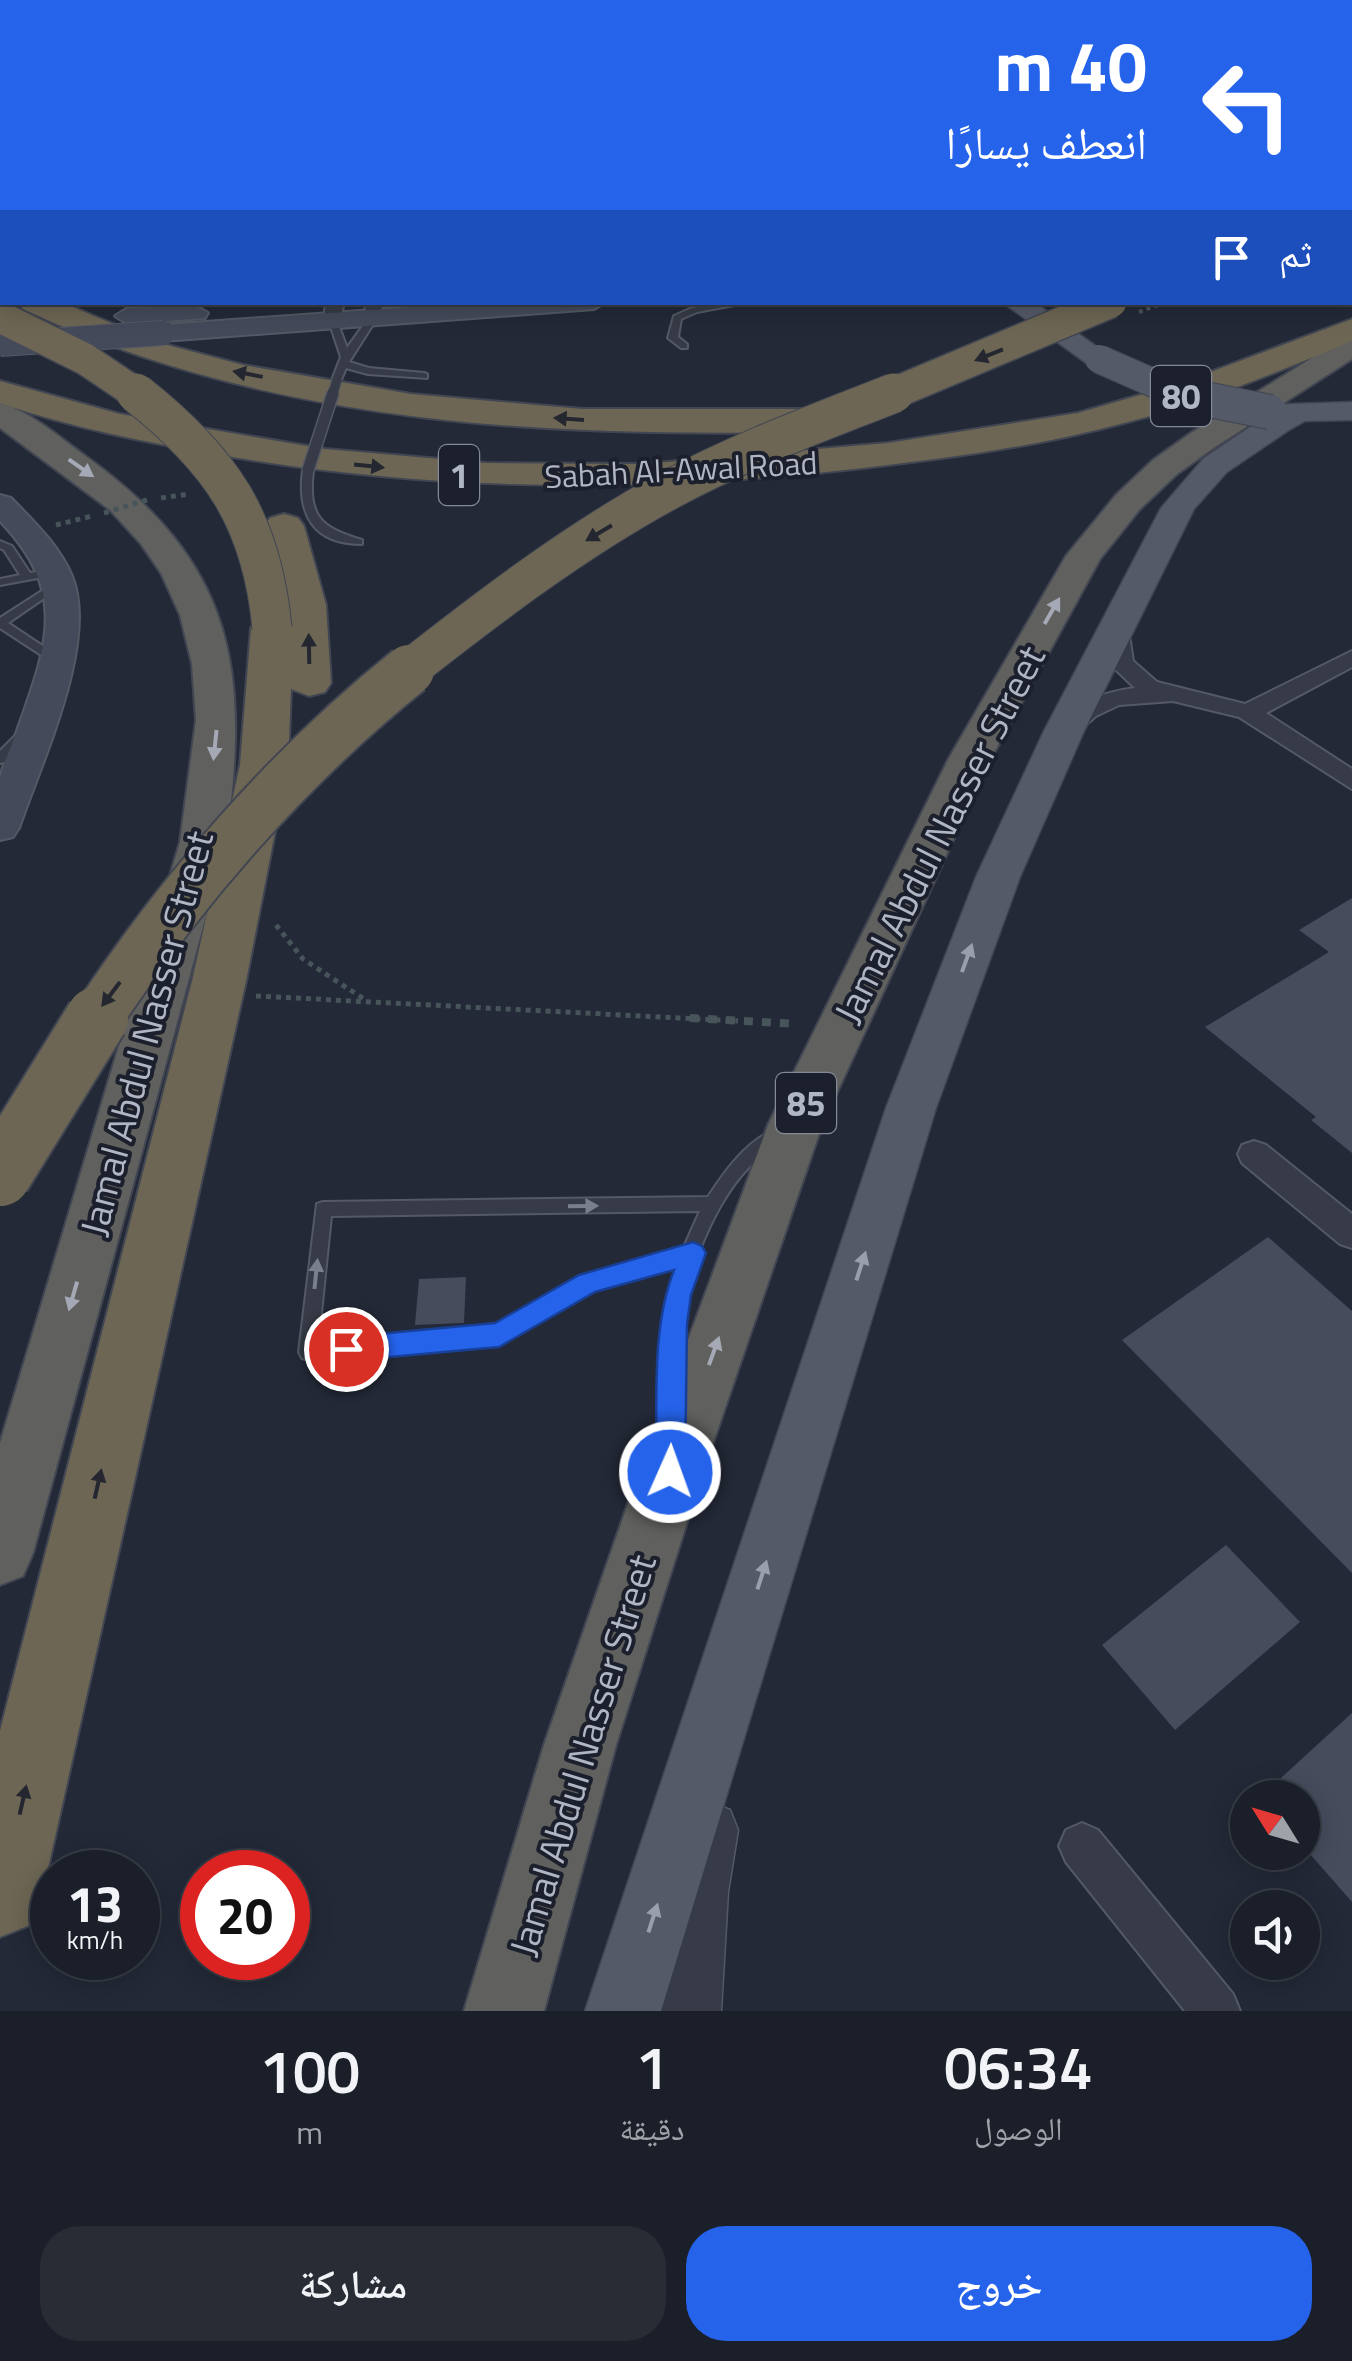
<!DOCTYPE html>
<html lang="ar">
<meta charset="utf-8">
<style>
:root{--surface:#1a1f29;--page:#272c35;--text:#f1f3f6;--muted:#9fa2a8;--line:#383d46;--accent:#2563eb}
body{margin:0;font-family:"Titillium Web","Noto Naskh Arabic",sans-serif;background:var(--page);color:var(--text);direction:rtl;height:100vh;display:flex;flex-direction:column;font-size:38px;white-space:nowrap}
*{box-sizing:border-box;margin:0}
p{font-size:32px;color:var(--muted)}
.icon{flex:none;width:55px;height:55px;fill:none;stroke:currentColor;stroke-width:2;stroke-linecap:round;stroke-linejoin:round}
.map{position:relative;height:2011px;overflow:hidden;direction:ltr}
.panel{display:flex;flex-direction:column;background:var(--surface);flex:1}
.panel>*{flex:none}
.banner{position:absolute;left:0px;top:0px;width:1352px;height:305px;box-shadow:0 5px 25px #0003,0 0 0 2px var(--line);direction:rtl;background:#2563eb;color:#fff;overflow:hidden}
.needle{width:65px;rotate:307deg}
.buttons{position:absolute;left:1230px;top:1780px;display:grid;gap:20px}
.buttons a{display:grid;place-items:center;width:90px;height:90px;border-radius:50%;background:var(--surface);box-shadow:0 5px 25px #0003,0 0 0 2px var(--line);font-size:50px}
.speed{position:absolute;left:30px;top:1850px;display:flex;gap:20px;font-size:50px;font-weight:700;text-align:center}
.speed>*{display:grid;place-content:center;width:130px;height:130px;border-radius:50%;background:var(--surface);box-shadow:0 5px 25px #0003,0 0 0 2px var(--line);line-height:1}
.speed small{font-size:25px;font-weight:400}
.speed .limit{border:15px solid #d22;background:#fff;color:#111}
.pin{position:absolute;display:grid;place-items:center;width:85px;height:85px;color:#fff;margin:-42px;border:5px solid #fff;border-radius:50%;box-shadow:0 2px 10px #0007}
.me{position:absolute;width:110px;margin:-55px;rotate:2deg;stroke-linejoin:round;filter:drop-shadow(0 0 8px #0008)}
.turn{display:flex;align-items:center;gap:35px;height:210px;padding:0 40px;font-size:45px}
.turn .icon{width:130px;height:130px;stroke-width:2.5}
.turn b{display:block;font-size:70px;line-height:85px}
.then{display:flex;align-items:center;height:95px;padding:0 40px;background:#0003;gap:20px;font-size:38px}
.eta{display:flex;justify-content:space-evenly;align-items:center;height:170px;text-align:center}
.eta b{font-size:60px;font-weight:600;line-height:70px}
.primary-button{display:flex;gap:20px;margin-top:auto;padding:20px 40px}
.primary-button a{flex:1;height:115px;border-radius:40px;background:var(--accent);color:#fff;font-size:40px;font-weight:600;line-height:115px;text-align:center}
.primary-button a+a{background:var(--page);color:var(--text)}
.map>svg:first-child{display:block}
.building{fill:#474c5d}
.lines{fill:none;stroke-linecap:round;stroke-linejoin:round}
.service-casing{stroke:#545965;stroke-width:4}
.minor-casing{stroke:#545965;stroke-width:4}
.tertiary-casing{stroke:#545965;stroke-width:3}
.secondary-casing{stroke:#545965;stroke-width:4}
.primary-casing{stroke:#404451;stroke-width:3}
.trunk-casing{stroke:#414652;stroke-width:4}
.motorway-casing{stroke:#414652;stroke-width:4}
.path-far3{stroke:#475459;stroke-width:2.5;stroke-dasharray:4 4;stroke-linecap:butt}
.path-far2{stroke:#475459;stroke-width:4;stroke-dasharray:4 4;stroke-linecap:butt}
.path-far1{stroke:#475459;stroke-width:5;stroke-dasharray:5 5;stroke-linecap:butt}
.path{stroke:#475459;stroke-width:8;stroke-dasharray:9 9;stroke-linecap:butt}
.service{fill:#363b47;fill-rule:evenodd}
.minor{fill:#363b47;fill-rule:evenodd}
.tertiary{fill:#363b47;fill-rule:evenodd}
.secondary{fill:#454a5a;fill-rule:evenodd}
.primary{fill:#545a67;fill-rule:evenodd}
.trunk{fill:#60605e;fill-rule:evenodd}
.motorway{fill:#6d6654;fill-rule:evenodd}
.service-bridge-far1-casing{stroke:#545965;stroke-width:11;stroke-linecap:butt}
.service-bridge-casing{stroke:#545965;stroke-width:14;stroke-linecap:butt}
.secondary-bridge-casing{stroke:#545965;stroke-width:26;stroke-linecap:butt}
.primary-bridge-far1-casing{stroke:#404451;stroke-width:30;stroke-linecap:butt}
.primary-bridge-casing{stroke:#404451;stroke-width:36;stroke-linecap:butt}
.motorway-bridge-far3-casing{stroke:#414652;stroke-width:34;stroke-linecap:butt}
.motorway-bridge-far2-casing{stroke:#414652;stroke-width:41;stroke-linecap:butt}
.motorway-bridge-far1-casing{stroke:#414652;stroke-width:54;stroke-linecap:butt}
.motorway-bridge-casing{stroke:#414652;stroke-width:66;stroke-linecap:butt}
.path-bridge{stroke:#475459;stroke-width:5;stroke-dasharray:5 5;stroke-linecap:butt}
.service-bridge-far1{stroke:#363b47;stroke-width:9}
.service-bridge{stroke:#363b47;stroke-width:11}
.secondary-bridge{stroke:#454a5a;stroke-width:24}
.primary-bridge-far1{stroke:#545a67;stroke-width:28}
.primary-bridge{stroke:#545a67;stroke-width:34}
.motorway-bridge-far3{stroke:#6d6654;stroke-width:31}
.motorway-bridge-far2{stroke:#6d6654;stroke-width:39}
.motorway-bridge-far1{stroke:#6d6654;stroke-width:50}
.motorway-bridge{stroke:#6d6654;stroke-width:62}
.oneway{fill:#242730}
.oneway2{fill:#a5a9b5}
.oneway3{fill:#9a9fad}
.oneway4{fill:#7a7f8c}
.route{fill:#2563eb;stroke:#184099;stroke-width:2.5}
.labels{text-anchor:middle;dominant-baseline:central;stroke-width:8;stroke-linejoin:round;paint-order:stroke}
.far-street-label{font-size:32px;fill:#b1b6c4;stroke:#1c202c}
.shield{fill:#1c202c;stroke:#848996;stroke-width:2.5}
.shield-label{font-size:35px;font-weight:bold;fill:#b1b6c4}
.street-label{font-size:38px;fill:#b1b6c4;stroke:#1c202c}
</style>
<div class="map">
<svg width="1352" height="2011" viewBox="0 0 1352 2011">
<rect width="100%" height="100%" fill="#232937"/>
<g class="building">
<path d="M1352,898V1153L1311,1120L1316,1117L1205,1027L1329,952L1299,930Z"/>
<path d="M1268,1237L1352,1311V1573L1122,1340Z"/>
<path d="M466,1277L464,1323L415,1325L419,1279Z"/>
<path d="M1226,1545L1300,1622L1175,1730L1102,1645Z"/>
<path d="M1352,1713V1902L1302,1845V1798H1259Z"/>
</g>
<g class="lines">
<defs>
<g id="service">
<rect x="117" y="0" width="6" height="2"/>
<rect x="0" y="53" width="2" height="4"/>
<path d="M1352,55V59L1350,60V56Z"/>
<rect x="1350" y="80" width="2" height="4"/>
<path d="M726,302H750L697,312L681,319L678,337L687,344V348H681L668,338L674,316L692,308Z"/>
<path d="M373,315L377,318L349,362L369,368L424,373L427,374V378L368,374L346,368L340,382H334L332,380L341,357L329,321L336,319L347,348L370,316Z"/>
<path d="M308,467L313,470C308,516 319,527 362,540V544C313,544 297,514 303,470Z"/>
<path d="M0,541L12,546L30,573L54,569L60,572L54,575L0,585V579L20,575L4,550L0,548Z"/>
<path d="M59,580L65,583L63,585L8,623L59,657L61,660L55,664L0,628V618Z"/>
<path d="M24,730L30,734L28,737L5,762L0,763V751L20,731Z"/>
<path d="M776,1129L782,1131L784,1135C775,1147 760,1156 749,1167C726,1191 712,1220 700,1249L702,1253C676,1284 683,1359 682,1398L680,1404L673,1406L666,1404L664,1398L665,1322L677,1265L593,1289L499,1343L308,1360L302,1358L299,1352L317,1204L323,1202L708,1197C725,1171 746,1141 776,1129ZM700,1211L683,1249L582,1278L496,1327L318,1343L331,1216Z"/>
</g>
<g id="minor">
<path d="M338,0H350L351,2H339Z"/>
<rect x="0" y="111" width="2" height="8"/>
<path d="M326,302H344L339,325L333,326L324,321Z"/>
<path d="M365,302H383L379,322H367Z"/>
<path d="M1116,621L1128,628L1133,661L1157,682L1245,704L1352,651V667L1266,713L1352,769V789L1239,717L1173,701L1119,705L1096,716L1075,734H1057L1053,729C1073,703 1103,692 1135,688L1109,663L1104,628Z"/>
<path d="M1254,1141L1266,1145L1352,1214V1248L1340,1244L1242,1163L1238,1154L1242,1145Z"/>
<path d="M1082,1823L1098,1830L1233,1994L1240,2011H1185L1066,1862L1059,1846L1066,1830Z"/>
</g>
<path id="tertiary" d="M710,1802L730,1810L738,1830L728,1892L721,2011H661C666,1945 665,1872 690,1810Z"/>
<g id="secondary">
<path d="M483,302H606L594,309L163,341L150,333L163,325Z"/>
<path d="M196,306L208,313L205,318L128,324L115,316L128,308Z"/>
<path d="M0,495L11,498C33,521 59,545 72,576C99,642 41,763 19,828L13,837L0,840C0,821 0,798 0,779C3,762 13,744 18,728C48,643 68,592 0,521Z"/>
</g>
<g id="primary">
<path d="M652,0H675L677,2H654Z"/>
<path d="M696,0H721L723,2H698Z"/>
<rect x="1350" y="271" width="2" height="17"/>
<path d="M1002,302H1034L1114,359L1109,365H1089Z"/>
<path d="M1352,402V420L1305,421L1289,430L1227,472L1194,509L1084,731L1020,877L936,1108L661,2011H585L886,1108L976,877L1044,731L1161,508L1204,458L1262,419L1255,412L1259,405Z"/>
</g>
<g id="trunk">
<path d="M1352,337V359L1215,447L1177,474L1140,509L1100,559L990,760L822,1125L703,1472L616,1745L544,2011H464L544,1745L639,1472L768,1125L948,760L1066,556L1116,495L1153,460L1191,433L1341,340Z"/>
<path d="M0,403C30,411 59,437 84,455C235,563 250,668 226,842L33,1553L23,1576L0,1585V1443L180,842L196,720L192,664L180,615L161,573L141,544L110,510L0,428Z"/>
</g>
<g id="motorway">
<path d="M1352,199V217L1350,218V200Z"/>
<path d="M18,302H61L156,342L243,365L411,394L583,409H838L851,412L856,420L851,428L838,431C564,438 275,428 23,309Z"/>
<path d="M1352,319V341C1278,372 1202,403 1124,423C1039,446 950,458 863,468C648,493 435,492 221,455C146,442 72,428 0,403V381L120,414L325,449L486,463L644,464L888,443L1078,413L1181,383Z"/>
<path d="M284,514L298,518L304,526L326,605L331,683L325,692L309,696L291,689L288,765L246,981L42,1895L30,1925L0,1937V1731L192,981L240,765L251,628L257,619L272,615L285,618L264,526L270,518Z"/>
</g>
</defs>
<use href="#service" class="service-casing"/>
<use href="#minor" class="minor-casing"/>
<use href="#tertiary" class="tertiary-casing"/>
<use href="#secondary" class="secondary-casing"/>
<use href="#primary" class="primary-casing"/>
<use href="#trunk" class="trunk-casing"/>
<use href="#motorway" class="motorway-casing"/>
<path class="path-far3" d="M903,0L907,2"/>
<path class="path-far2" d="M1139,312L1166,302"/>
<g class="path-far1">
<path d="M161,498L189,494"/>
<path d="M56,525L92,516"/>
<path d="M276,925L303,959L364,999"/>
<path d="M256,996L738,1021"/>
</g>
<path class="path" d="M690,1018L798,1024"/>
<use href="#service" class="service"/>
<use href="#minor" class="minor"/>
<use href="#tertiary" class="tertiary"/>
<use href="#secondary" class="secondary"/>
<use href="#primary" class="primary"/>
<use href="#trunk" class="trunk"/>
<use href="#motorway" class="motorway"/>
<defs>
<path id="service-bridge-far1" d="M332,396L337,380"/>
<path id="service-bridge" d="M308,470L333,393"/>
<path id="secondary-bridge" d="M0,344L163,333"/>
<path id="primary-bridge-far1" d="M1099,359L1183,396"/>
<path id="primary-bridge" d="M1175,393L1270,412"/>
<g id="motorway-bridge-far3">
<path d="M0,317L85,359L140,396"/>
<path d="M887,396L1111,302"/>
</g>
<g id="motorway-bridge-far2">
<path d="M136,393C221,460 262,520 272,628"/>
<path d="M406,672C490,606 575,541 669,490C741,451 818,423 894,393"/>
</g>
<path id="motorway-bridge-far1" d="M95,1021C180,891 288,767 409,670"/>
<path id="motorway-bridge" d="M0,1175L97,1018"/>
</defs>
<use href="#service-bridge-far1" class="service-bridge-far1-casing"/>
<use href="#service-bridge" class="service-bridge-casing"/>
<use href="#secondary-bridge" class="secondary-bridge-casing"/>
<use href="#primary-bridge-far1" class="primary-bridge-far1-casing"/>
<use href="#primary-bridge" class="primary-bridge-casing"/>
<use href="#motorway-bridge-far3" class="motorway-bridge-far3-casing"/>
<use href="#motorway-bridge-far2" class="motorway-bridge-far2-casing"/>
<use href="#motorway-bridge-far1" class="motorway-bridge-far1-casing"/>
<use href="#motorway-bridge" class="motorway-bridge-casing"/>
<path class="path-bridge" d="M104,513L150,499"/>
<use href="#service-bridge-far1" class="service-bridge-far1"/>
<use href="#service-bridge" class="service-bridge"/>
<use href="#secondary-bridge" class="secondary-bridge"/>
<use href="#primary-bridge-far1" class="primary-bridge-far1"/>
<use href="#primary-bridge" class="primary-bridge"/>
<use href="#motorway-bridge-far3" class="motorway-bridge-far3"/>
<use href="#motorway-bridge-far2" class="motorway-bridge-far2"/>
<use href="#motorway-bridge-far1" class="motorway-bridge-far1"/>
<use href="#motorway-bridge" class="motorway-bridge"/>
</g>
<defs><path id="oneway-solid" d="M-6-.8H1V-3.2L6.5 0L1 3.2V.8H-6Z" transform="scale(2.5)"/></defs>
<g class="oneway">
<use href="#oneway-solid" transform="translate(989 355) rotate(158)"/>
<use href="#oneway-solid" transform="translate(248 374) rotate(-169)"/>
<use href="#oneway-solid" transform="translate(569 419) rotate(-176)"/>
<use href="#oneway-solid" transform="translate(369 466) rotate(6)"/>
<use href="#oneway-solid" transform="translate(599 533) rotate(149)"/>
<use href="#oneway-solid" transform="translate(309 649) rotate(-91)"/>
<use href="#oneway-solid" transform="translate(111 994) rotate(127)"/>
<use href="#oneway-solid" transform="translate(98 1484) rotate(-77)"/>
<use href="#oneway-solid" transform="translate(23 1800) rotate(-77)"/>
</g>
<g class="oneway2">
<use href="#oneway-solid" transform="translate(81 468) rotate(35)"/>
<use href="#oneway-solid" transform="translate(1052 611) rotate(-60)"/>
<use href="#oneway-solid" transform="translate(215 745) rotate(96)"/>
<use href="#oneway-solid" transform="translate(73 1296) rotate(106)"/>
<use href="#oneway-solid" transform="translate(714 1351) rotate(-70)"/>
</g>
<g class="oneway3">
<use href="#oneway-solid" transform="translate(967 958) rotate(-70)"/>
<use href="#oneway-solid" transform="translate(861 1266) rotate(-72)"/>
<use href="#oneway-solid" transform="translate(762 1575) rotate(-72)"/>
<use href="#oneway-solid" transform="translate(653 1918) rotate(-72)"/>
</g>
<g class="oneway4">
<use href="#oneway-solid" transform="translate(583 1206) rotate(-1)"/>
<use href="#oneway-solid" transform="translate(316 1274) rotate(-84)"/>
</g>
<path class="route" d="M693,1242L702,1246L706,1253L691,1295L687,1324L685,1472L681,1482L670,1486L660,1482L656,1472C658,1406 650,1332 674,1270L595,1292L499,1347L346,1361L337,1357L333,1349L337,1340L346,1337L495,1323L579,1275Z"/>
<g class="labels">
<g class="far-street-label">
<text transform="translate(681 469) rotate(-3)">Sabah Al-Awal Road</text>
</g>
<g class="shield">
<rect x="1151" y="366" width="60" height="60" rx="8"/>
<rect x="439" y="445" width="40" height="60" rx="8"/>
<rect x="776" y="1073" width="60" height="60" rx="8"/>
</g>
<g class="shield-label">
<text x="1181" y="396">80</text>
<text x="459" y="475">1</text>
<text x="806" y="1103">85</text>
</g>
<g class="street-label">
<text transform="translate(939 834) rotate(-63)">Jamal Abdul Nasser Street</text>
<text transform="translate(146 1033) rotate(-75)">Jamal Abdul Nasser Street</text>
<text transform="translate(582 1755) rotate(-73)">Jamal Abdul Nasser Street</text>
</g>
</g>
</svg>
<div class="buttons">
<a><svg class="needle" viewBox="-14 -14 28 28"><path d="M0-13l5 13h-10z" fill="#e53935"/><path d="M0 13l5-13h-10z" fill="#9fa2a8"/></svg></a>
<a><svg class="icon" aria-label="sound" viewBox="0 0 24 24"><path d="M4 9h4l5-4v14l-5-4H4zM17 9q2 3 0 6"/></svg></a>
</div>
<div class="speed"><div>13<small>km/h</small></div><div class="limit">20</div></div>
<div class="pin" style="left:346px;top:1349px;background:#d93025"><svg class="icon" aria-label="arrive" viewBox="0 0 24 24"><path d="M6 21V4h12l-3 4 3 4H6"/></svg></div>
<svg class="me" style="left:670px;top:1472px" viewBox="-20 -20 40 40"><circle r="17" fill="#2563eb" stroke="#fff" stroke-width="3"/><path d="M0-11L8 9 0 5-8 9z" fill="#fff"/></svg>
<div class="banner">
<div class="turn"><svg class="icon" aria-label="left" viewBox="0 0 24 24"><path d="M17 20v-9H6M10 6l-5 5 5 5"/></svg><div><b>40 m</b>انعطف يسارًا</div></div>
<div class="then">ثم<svg class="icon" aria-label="arrive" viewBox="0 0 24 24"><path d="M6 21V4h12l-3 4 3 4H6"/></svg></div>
</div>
</div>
<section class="panel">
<div class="eta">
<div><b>06:34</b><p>الوصول</p></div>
<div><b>1</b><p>دقيقة</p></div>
<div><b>100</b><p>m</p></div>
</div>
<div class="primary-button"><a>خروج</a><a>مشاركة</a></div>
</section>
